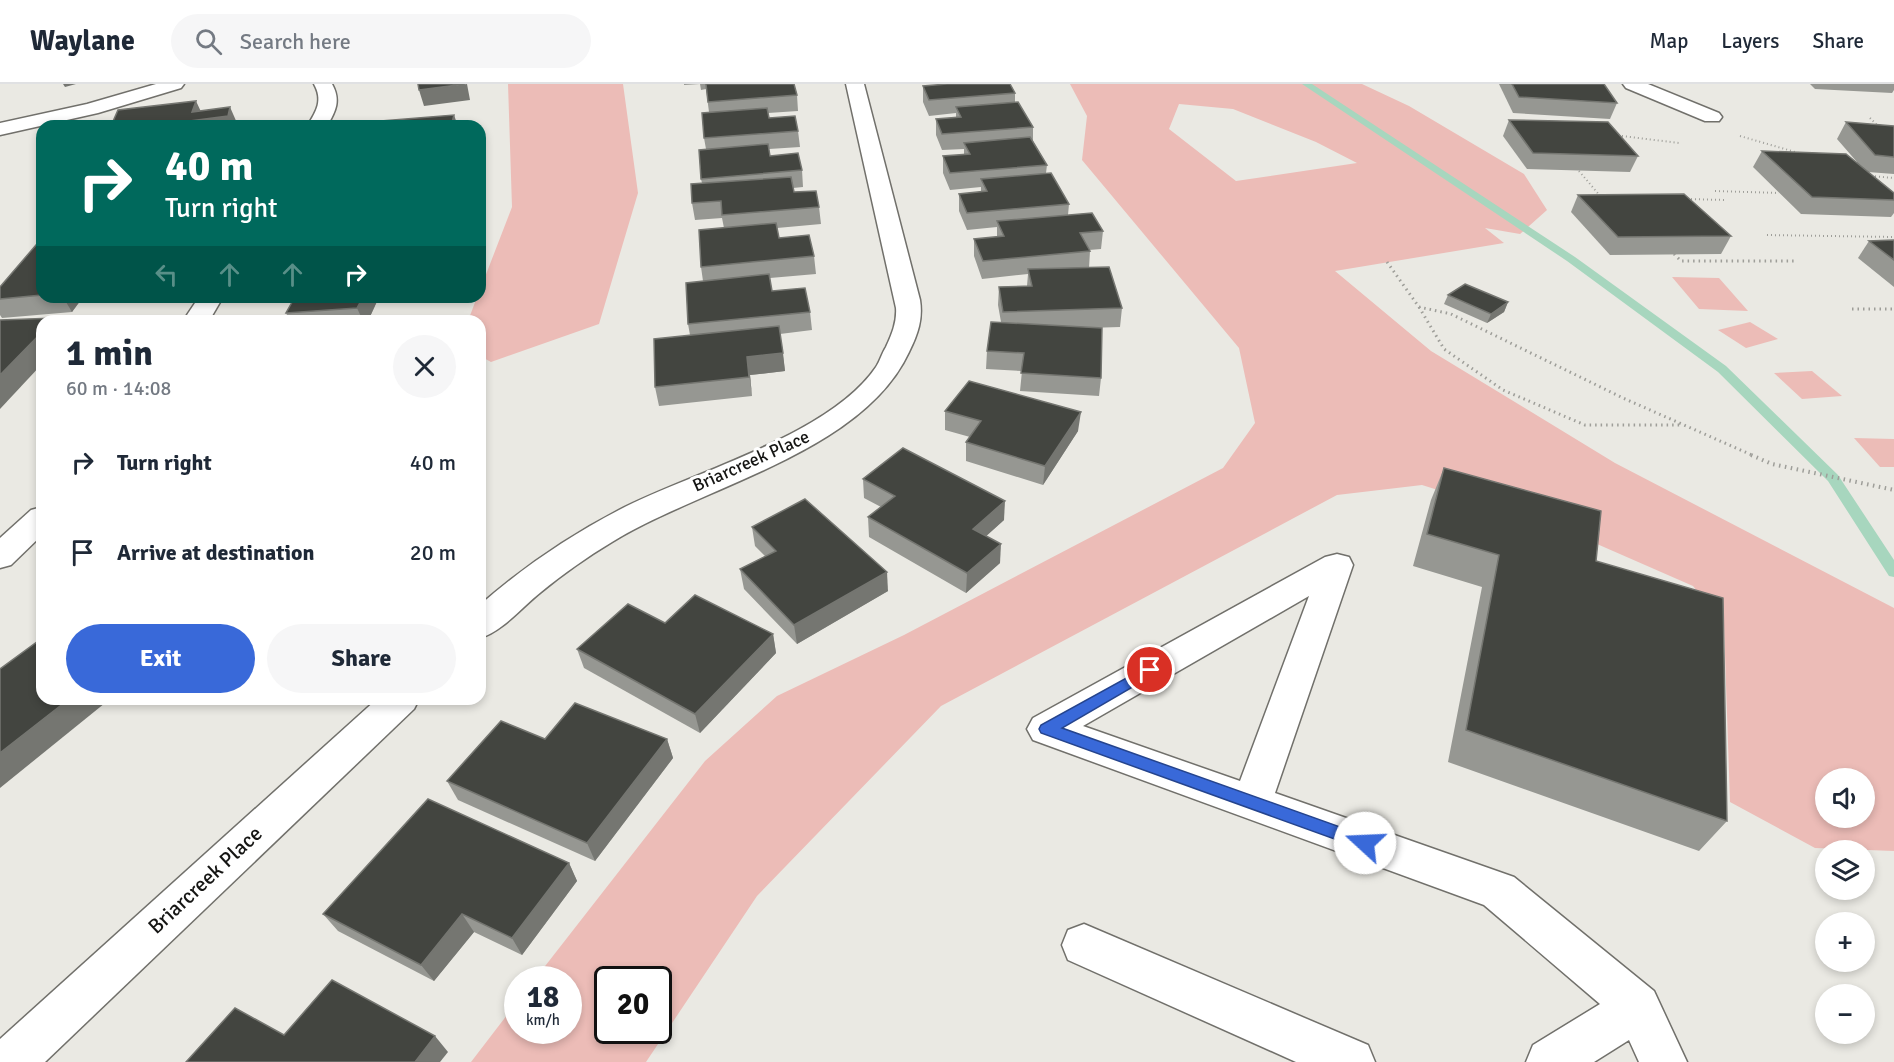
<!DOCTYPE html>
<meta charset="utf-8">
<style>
:root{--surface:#fff;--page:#f6f6f7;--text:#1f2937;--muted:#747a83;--line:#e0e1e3;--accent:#3969d9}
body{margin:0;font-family:Signika,sans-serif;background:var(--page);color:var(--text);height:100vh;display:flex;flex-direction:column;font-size:22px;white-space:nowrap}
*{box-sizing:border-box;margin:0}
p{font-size:20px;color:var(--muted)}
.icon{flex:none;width:33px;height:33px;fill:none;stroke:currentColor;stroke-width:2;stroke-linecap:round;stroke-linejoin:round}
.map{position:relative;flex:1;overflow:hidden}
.panel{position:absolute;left:36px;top:231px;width:450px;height:390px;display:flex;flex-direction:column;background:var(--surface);border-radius:18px;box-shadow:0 3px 9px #0003}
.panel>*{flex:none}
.hud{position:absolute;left:36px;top:36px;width:450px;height:183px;border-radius:18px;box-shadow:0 3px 9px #0003;background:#00695c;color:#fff;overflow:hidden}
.tools{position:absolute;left:1815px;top:684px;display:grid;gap:12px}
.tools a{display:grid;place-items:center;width:60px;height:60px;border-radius:50%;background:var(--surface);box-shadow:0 3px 9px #0003;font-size:30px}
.speed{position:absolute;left:504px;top:882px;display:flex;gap:12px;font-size:30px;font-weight:700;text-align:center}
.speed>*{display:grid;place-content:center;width:78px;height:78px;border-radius:50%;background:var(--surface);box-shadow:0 3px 9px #0003;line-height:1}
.speed small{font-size:15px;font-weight:400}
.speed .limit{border:3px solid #111;border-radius:9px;background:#fff;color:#111}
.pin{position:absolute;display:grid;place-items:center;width:51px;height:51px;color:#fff;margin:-26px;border:3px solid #fff;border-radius:50%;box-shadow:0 2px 6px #0007}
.me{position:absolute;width:66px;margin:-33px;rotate:290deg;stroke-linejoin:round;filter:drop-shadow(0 0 4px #0008)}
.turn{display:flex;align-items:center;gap:21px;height:126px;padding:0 30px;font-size:27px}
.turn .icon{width:78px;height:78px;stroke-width:2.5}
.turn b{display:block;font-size:42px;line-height:51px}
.lanes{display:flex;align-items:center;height:57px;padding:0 30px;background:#0003;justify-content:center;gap:30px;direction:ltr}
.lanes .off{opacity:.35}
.round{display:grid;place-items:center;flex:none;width:63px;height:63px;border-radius:32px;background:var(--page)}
.overview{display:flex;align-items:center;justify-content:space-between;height:102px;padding:0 30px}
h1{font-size:36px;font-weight:800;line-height:45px}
.cta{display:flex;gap:12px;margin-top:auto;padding:12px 30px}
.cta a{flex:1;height:69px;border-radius:36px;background:var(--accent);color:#fff;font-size:24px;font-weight:800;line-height:69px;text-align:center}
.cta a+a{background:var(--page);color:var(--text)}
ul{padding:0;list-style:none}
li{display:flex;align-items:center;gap:18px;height:90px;padding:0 30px}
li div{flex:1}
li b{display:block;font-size:22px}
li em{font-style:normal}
header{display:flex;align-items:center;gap:36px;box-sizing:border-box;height:84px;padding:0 30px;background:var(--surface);border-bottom:2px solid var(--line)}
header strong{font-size:28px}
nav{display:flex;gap:33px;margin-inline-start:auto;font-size:21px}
.search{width:420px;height:54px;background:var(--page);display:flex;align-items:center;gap:15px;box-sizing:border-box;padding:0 21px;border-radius:33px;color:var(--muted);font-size:22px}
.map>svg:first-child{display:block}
.green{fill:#ecbcb7;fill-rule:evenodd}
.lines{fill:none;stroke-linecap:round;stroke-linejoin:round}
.stream{fill:#a7d6be;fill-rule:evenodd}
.minor-casing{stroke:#71706b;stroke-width:3}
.path-far2{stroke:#9e9e99;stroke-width:2;stroke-dasharray:1 3;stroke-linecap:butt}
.path-far1{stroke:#9e9e99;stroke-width:3;stroke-dasharray:1.5 4;stroke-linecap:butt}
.path{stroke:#9e9e99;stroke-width:4;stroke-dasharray:1.5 4.5;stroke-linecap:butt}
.minor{fill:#fff;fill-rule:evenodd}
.wall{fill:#969792}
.shaded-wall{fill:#757671}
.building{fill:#434540;stroke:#757671;stroke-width:1.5}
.route{fill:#3969d9;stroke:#25448d;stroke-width:1.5}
.labels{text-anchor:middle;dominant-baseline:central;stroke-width:6;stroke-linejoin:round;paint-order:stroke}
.street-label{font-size:18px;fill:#151513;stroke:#fff}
.near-street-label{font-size:21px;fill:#151513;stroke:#fff}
</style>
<header>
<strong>Waylane</strong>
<div class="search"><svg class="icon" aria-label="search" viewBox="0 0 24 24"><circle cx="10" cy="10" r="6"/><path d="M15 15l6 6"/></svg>Search here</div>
<nav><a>Map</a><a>Layers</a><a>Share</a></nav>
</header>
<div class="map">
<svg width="1894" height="978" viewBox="0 0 1894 978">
<rect width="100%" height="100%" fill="#eae9e3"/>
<g class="green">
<path d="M508,0H623L638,109L599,240L491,278L480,272V237H468L477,213H480V206L512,123Z"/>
<path d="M1070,0H1362L1409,22L1524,90L1547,126L1520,150L1485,144L1504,159L1335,187L1431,267L1615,379L1894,524V767L1815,764L1730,718L1724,541L1693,502L1565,446L1422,401L1337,411L941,622L757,812L646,978H471L517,918L518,946H568V896L535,895L705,677L777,612L904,551L1223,384L1255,339L1239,264L1082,76L1087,32ZM1179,20L1233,25L1316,58L1357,79L1236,97L1169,45ZM1826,694H1864V734H1826ZM608,896H658V946H608Z"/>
<path d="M1672,193L1719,194L1748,227L1699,225Z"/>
<path d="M1750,238L1778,255L1746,264L1718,246Z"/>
<path d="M1812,287L1842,312L1802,315L1774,289Z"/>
<path d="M1854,354L1894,355V383H1880Z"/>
</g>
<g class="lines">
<path class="stream" d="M1302,0H1312L1575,173L1726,282L1838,391L1894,476V493L1889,492L1828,397L1718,288L1567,177Z"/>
<defs>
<g id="minor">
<path d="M156,0H184L181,4L98,29L0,51V39L87,20Z"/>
<path d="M314,0H332C341,16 336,27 327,42H307C317,27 323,16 314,0Z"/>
<path d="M846,0H864L920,216C923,235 918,250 909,268C862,369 703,402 612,458C587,473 563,490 541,508C522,523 503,547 480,554V521C522,484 569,452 619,426C692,388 829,352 876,283C880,277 882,269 886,263C892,250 897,238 896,224Z"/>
<path d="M1623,0H1648L1719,29L1722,33L1719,37H1705L1626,4Z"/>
<path d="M199,213H223L209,237H183Z"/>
<path d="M42,423V451L11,481L0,484V454L31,426Z"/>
<path d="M1337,470L1349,473L1353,481L1275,709L1514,793L1654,907L1687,978H1639L1629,956L1594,978H1526L1533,961L1600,920L1484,821L1033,656L1027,645L1033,634L1325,473ZM1309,512L1240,697L1083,642Z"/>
<path d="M377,615H419L414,625L45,978H0V955Z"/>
<path d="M1084,840L1368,961L1375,978H1296L1068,876L1062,861L1068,846Z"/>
</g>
</defs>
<use href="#minor" class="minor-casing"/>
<g class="path-far2">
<path d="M1870,34L1880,44"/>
<path d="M1614,51L1679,59"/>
<path d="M1740,52L1802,70"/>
<path d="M1579,87L1601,113"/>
<path d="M1871,92L1894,94"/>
<path d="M1715,107L1779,109"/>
<path d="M1687,115L1725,116"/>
<path d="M1767,151L1894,153"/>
</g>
<g class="path-far1">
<path d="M1674,170L1681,177H1797"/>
<path d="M1387,178L1419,223L1451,230L1623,314L1754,372"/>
<path d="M1419,223L1444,265L1503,306L1585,341H1680"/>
<path d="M1852,225H1894"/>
</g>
<path class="path" d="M1751,371L1772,380L1894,406"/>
<use href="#minor" class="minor"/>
</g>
<g class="wall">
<path d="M684,0H794L797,11L798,27L768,29L769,34L798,47L800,63L769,65L770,72L802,86L803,103L793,104L794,108L819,123L821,140L777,144L779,154L814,172L816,190L770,194L772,207L810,228L812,246L780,250L785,287L750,291L752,312L659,322L655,303L690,251L688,240L703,197L701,183L724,144L722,134L695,136L692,119L702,99L701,95L706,65L704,54L709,28L706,5L701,6L700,0L684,1Z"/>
<path d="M942,0H1010L1015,9V18L1033,43V57L1047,81L1046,89L1069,120L1068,131L1103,147L1101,165L1089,166L1090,167L1089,184L1122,224L1120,243L1088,244L1101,294L1099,312L1020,307L1022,287L986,285L987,267L1001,238L998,221L999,203L1027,202L1028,190L982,195L974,172V155L997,153V143L967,146L959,127V110L981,108V103L950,106L943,89V72L964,71V65L942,66L936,51V35L956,34V29L929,32L923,18V2L942,1Z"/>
<path d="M1499,0H1604L1617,19L1610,35L1513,29Z"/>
<path d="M1810,0H1894V6L1892,9L1815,5Z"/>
<path d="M1509,36L1638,72L1630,88L1527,85L1503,52Z"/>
<path d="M1846,38L1894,42V90L1868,88L1894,109V129L1891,133L1801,130L1753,83L1762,67L1857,78L1837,55Z"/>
<path d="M1578,111L1731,152L1721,170L1610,171L1571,128Z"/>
<path d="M42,154V213H83L72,228L2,234L0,231V215Z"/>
<path d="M1894,156V203L1858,174L1869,157Z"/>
<path d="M1448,211L1508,218L1504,228L1487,239L1444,220Z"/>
<path d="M295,213H379L368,237H290L286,229Z"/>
<path d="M945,327L1078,347L1043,401L966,377V358L970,353L945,346Z"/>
<path d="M1444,384L1596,477L1727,737L1699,767L1448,678L1482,503L1413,482L1431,416Z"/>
<path d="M863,395L1004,436L986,452L1000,479L966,509L869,453L868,433L881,423L864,414Z"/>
<path d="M752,443L888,507L797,560L744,505L740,485L765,472L755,462Z"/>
<path d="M773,550L776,569L700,649L584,584L577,565Z"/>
<path d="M545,655H667L673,674L595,777L458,716L447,697Z"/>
<path d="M569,779L577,797L522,871L474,848L434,897L338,847L323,830Z"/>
</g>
<g class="shaded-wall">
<path d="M63,0H76L65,3Z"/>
<path d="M467,0L470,16L424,22L419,6Z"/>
<path d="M196,17L203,32L230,23L237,39L236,42H151L192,28Z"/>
<path d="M454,31L458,42H451Z"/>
<path d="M63,213H83L72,228Z"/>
<path d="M363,213H379L368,237H363L357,224Z"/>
<path d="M1508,218L1504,228L1487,239L1491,230Z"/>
<path d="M42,248V280L0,325V291Z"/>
<path d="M783,269L785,287L750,291L752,312L747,273Z"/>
<path d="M1081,328L1078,347L1043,401L1045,382Z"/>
<path d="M1005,417L1004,436L973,464V445Z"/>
<path d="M1001,460L1000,479L966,509L967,489Z"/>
<path d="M887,488L888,507L797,560L794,541Z"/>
<path d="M773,550L776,569L700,649L695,630Z"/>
<path d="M69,615H110L0,704V669Z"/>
<path d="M667,655L673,674L595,777L587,759Z"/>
<path d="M569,779L577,797L522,871L512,854Z"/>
<path d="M462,830L474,848L434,897L421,881Z"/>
<path d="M435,952L448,968L440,978H415Z"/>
</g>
<g class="building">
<path d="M418,0H465L419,6Z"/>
<path d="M706,0H794L797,11L708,18Z"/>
<path d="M947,0H1010L1015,9L929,16L923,2Z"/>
<path d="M1512,0H1604L1617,19L1519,13Z"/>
<path d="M196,17L192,28L230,23L228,32L151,42H111L118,26Z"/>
<path d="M1018,18L1033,43L942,50L936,35L961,33L956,23Z"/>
<path d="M767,24L769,34L795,32L798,47L704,54L702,29Z"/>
<path d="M454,31L451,42H379L381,37Z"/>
<path d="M1509,36L1608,38L1638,72L1533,69Z"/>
<path d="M1846,38L1894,42V73L1875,71Z"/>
<path d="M1030,53L1047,81L950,89L943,72L970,70L964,59Z"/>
<path d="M768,60L770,72L798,69L802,86L701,95L699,66Z"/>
<path d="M1762,67L1846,70L1894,109V116L1812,113Z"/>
<path d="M1051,89L1069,120L967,129L959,110L987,107L981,95Z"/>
<path d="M791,93L794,108L816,107L819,123L722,131L721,117L692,119L691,100Z"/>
<path d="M1684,110L1731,152L1618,153L1578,111Z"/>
<path d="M1092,129L1103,147L1080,149L1090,167L983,177L974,155L1004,152L997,137Z"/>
<path d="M776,139L779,154L809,151L814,172L701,183L699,146Z"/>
<path d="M42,154V211L0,215V203Z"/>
<path d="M1894,156V176L1869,157Z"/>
<path d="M1109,183L1122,224L1003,228L999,203L1032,202L1028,185Z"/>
<path d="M769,190L772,207L805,204L810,228L688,240L686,199Z"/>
<path d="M1465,200L1508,218L1491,230L1448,211Z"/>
<path d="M295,213H363L357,224L286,229Z"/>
<path d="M55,234L52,237H42V248L0,291V236Z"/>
<path d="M991,238L1102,244L1101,294L1021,289L1024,269L987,267Z"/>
<path d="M779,242L783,269L747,273L749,293L655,303L654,255Z"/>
<path d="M969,297L1081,328L1045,382L966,358L981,337L945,327Z"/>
<path d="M903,364L1005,417L973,445L1001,460L967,489L868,433L895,412L863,395Z"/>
<path d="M1444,384L1601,427L1596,477L1723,514L1727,737L1466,646L1499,471L1427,450Z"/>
<path d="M805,415L887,488L794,541L740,485L776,467L752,443Z"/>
<path d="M695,511L773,550L695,630L577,565L628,520L665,539Z"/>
<path d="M41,555L42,615H69L0,669V585Z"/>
<path d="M575,619L667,655L587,759L447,697L501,637L545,655Z"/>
<path d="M428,715L569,779L512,854L462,830L421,881L323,830Z"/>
<path d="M332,896L435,952L415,978H186L235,924L284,951Z"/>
</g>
<path class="route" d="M1150,581L1155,582L1158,586L1155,590L1062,644L1371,754L1373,759L1371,764L1365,766L1041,649L1039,645L1041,641Z"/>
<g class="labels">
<g class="street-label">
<text transform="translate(751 377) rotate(-24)">Briarcreek Place</text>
</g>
<g class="near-street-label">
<text transform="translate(205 796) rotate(-43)">Briarcreek Place</text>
</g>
</g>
</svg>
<div class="tools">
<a><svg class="icon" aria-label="sound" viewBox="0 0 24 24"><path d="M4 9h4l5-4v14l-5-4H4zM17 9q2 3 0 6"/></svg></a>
<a><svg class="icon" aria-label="layers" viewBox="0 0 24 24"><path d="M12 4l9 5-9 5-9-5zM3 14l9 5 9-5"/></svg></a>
<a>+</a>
<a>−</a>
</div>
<div class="speed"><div>18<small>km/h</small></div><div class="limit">20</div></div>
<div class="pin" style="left:1150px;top:586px;background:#d93025"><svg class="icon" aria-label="arrive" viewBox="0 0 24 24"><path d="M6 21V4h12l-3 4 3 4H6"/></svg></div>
<svg class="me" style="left:1365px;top:759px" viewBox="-20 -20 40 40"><circle r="19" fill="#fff"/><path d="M0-13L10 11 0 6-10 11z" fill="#3969d9"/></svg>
<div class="hud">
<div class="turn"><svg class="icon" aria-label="right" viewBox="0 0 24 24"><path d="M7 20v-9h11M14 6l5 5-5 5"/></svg><div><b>40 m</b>Turn right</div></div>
<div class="lanes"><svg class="icon off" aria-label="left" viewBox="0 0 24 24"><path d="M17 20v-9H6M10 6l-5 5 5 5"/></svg><svg class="icon off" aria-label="ahead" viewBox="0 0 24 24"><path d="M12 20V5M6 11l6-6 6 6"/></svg><svg class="icon off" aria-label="ahead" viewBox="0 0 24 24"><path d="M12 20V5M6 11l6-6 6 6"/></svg><svg class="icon" aria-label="right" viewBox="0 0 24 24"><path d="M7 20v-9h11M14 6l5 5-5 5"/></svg></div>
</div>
<section class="panel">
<div class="overview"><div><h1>1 min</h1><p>60 m · 14:08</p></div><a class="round"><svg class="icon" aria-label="close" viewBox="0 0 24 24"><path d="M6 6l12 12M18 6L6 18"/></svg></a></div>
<ul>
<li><svg class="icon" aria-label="right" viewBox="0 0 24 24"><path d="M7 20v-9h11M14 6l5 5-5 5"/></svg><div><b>Turn right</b></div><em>40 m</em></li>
<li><svg class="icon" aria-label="arrive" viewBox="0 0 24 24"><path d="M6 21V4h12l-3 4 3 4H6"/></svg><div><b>Arrive at destination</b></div><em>20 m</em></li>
</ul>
<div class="cta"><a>Exit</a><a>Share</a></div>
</section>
</div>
